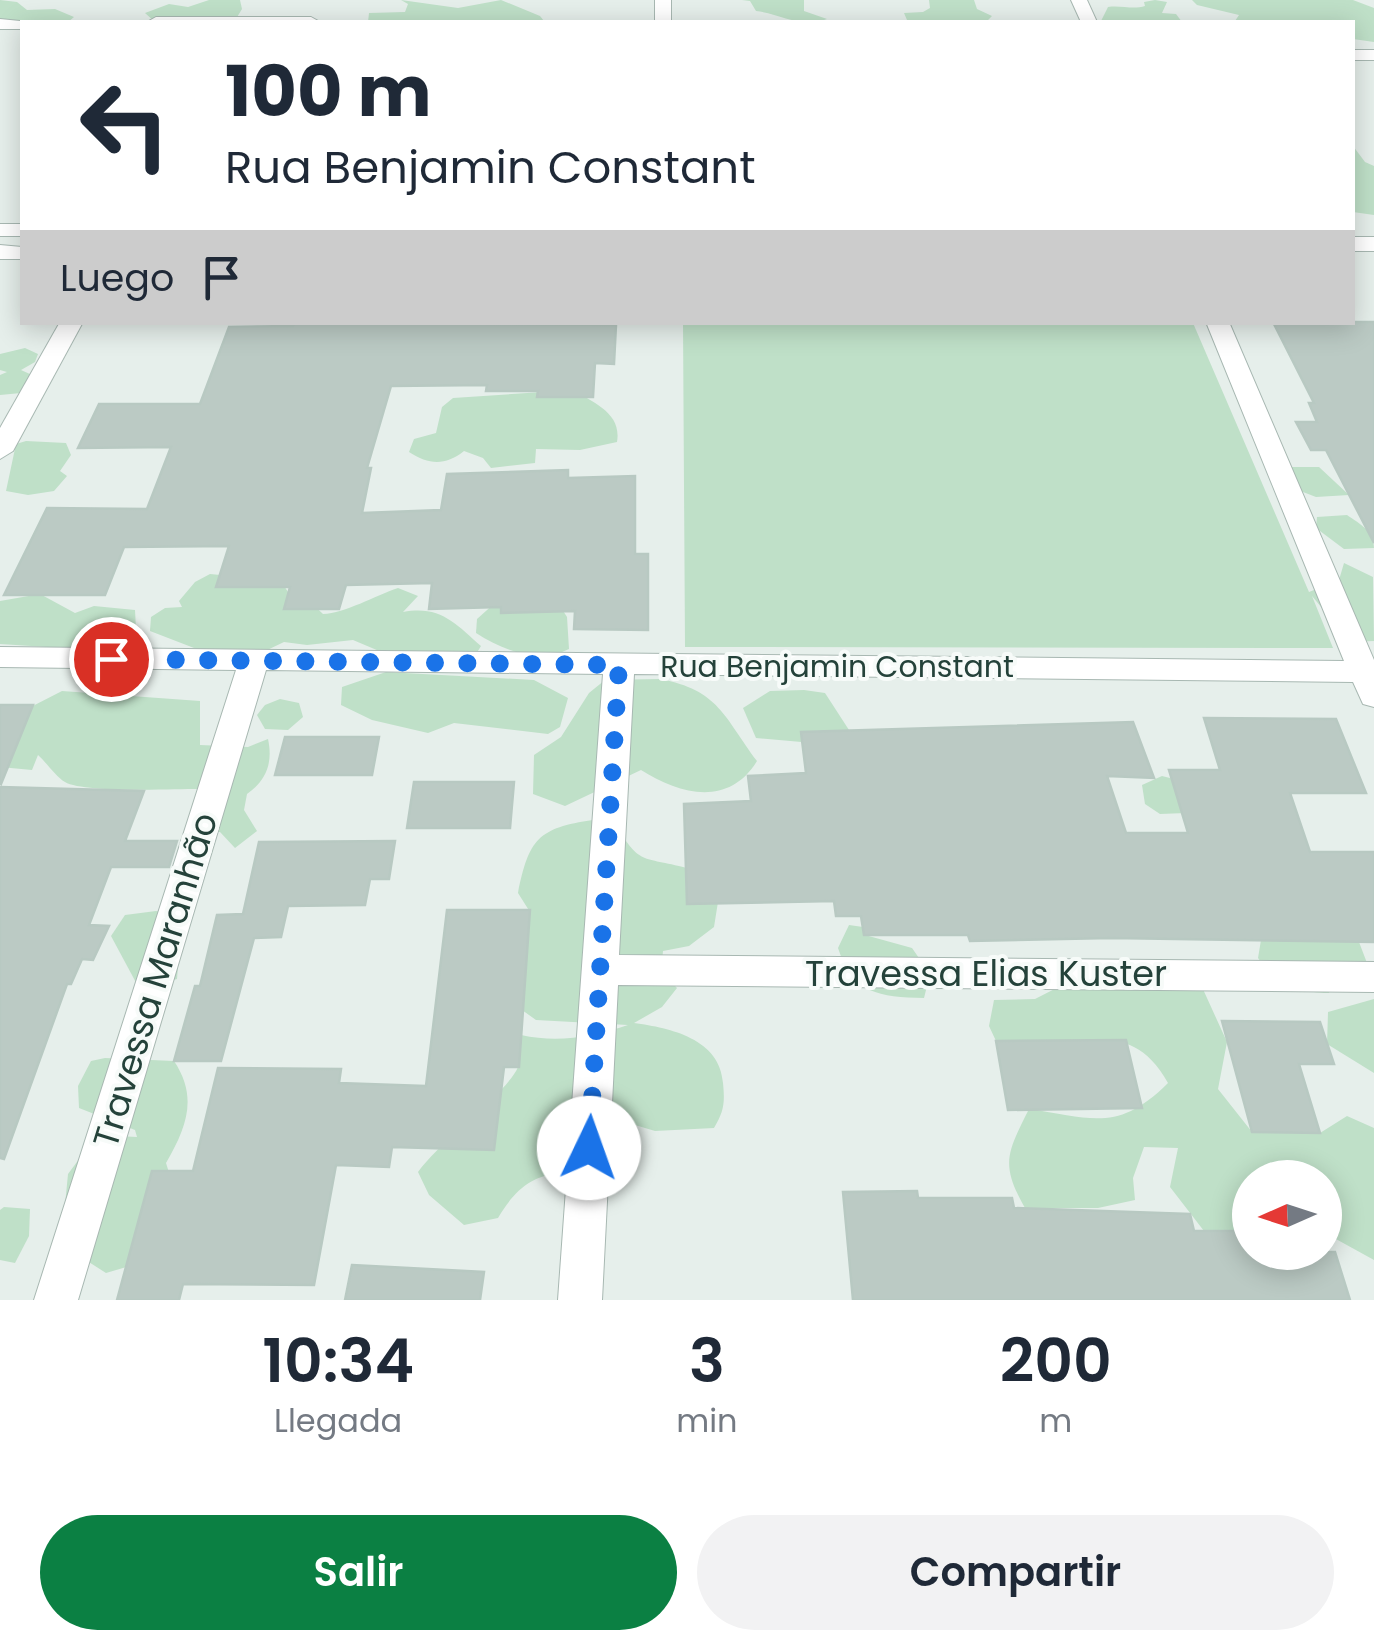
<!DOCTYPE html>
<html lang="es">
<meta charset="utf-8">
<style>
:root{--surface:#fff;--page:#f2f2f3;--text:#1f2937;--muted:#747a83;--accent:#0b8043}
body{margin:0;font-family:Poppins,sans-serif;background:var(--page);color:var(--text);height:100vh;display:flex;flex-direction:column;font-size:38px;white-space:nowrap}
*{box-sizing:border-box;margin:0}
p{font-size:32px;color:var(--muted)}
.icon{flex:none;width:55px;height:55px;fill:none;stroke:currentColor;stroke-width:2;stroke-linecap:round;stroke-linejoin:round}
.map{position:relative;height:1300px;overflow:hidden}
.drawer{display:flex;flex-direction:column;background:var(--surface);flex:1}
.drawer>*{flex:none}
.banner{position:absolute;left:20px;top:20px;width:1335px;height:305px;border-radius:0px;box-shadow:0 5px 25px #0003;background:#fff;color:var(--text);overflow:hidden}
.needle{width:65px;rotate:267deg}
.fabs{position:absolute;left:1232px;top:1160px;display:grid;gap:20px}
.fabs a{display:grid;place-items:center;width:110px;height:110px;border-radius:50%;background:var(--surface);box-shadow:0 5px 25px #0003;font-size:50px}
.pin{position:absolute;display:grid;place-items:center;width:85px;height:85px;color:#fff;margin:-42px;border:5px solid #fff;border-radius:50%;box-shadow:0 2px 10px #0007}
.me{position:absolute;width:110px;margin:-55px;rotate:3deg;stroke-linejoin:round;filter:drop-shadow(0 0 8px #0008)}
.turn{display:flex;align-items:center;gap:35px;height:210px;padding:0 40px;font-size:45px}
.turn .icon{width:130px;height:130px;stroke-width:2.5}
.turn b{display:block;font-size:70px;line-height:85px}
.then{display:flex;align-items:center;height:95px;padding:0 40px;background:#0003;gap:20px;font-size:38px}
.eta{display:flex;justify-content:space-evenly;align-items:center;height:170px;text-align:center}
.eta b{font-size:60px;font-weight:600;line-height:70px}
.cta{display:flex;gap:20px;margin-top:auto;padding:20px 40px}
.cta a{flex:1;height:115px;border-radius:60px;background:var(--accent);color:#fff;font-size:40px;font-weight:600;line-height:115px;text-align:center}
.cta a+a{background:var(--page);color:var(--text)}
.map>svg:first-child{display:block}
.green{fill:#bfe0c8}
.building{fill:#bbcac4;stroke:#b8c9c2;stroke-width:2.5}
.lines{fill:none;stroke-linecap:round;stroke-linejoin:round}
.minor-casing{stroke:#a8b8b2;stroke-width:2}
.minor{fill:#fff;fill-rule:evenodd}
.route{stroke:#1a73e8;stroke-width:18;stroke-dasharray:0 32.4}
.labels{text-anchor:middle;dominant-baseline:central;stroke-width:8;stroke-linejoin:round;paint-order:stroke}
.street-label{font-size:30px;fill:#24423a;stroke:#f7fbf9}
.near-street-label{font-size:35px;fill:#24423a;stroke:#f7fbf9}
</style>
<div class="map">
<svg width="1374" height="1300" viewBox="0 0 1374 1300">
<rect width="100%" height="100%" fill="#e6efeb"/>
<g class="green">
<path d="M0,0L17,2L27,10L55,9L74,17L68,22L7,25L0,23Z"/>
<path d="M209,0H240L242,9L234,22H155L145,13L169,4L188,7Z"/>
<path d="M401,0L458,8L501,0L540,16L544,21L368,22L369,13L405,12L408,4Z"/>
<path d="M742,0H804V11L827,19C802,29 781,14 756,11L750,1Z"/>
<path d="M929,0H974L977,9L992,16L986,22L907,20L904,13L923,12L930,8Z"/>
<path d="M1155,0L1167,2L1162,13L1176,14L1182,22L1101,21L1108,7C1121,5 1133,10 1145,6L1144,2Z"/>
<path d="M1192,0H1353L1374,8V42L1353,39L1352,22H1240L1235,21L1239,15L1197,5Z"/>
<path d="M1353,146L1365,162L1374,166V215L1353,212Z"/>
<path d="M683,323H1193L1309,592L1339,580L1344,563L1373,577L1374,641L1350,642L1312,596L1333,648L685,647Z"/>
<path d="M25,348L38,354L35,362L21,370L32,375L21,393L0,395V375L7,372L0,370V354Z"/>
<path d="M573,390C594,403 622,413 617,442L580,450L536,449L535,463L491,468L483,458L464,451C445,466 429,465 409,452L414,439L436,433L442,407L453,398Z"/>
<path d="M26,441L66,443L71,455L60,471L67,476L54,491L28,495L6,491L16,444Z"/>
<path d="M1292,467H1319L1349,495L1316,497L1290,487Z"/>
<path d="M1347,515C1360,524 1374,531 1374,548L1344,549L1316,528L1317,517Z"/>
<path d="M210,574L281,581L288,592L306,598L323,614C345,613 375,596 398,588L418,596L403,612C440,605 455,623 481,646L473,659H398L353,640L307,645L284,642L261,653H207L150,631L151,617L165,608L182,607L179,601L195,582Z"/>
<path d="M40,594L75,613L94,606L135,610L136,629L101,637L78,649L0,644V601Z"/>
<path d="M496,602L560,606L567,617L569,649C539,664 504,651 476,633L477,619Z"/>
<path d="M386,672L534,680L568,698L560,727L548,734L454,723L428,733L372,720L341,705L342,687Z"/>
<path d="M660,679C719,690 724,717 757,761C729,807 680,795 641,770L565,806L533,794L534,755L561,737L589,693L605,680Z"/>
<path d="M804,690L825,693L849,730L824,744L756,738L743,708L770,691Z"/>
<path d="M62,691L200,701V745L248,747L268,739C273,762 267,780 247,794L244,810L257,831L235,848L220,832L190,830L198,789C172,789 83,793 65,782C56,777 46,762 38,755L32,770L0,767V733L23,711Z"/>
<path d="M280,699L299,703L303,717L288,730L265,729L257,715L265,705Z"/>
<path d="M1162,776L1178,780L1186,813L1160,814L1145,804L1142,785Z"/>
<path d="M593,820L614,822C640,865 639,856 683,867C696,870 709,878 721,883L714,927L689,946L663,951L661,971L677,988L662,1007L634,1023C671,1028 720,1039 723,1083C725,1103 724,1111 714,1128L655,1131L635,1125L613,1137L611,1160C558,1180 532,1161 498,1218L464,1225L429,1195L418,1172C440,1141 508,1092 518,1067C522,1058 520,1044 521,1035C558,1043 592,1037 628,1025L536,1020L522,1010L530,912L518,893C529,839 538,828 593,820Z"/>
<path d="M156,911L182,916L177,979L140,990L111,936L125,915Z"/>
<path d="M849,925L863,927L865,935L912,948L930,974L924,998C879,997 853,994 838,948Z"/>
<path d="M1261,940L1359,942L1367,963L1333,978L1329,993C1297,992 1277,984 1258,958Z"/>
<path d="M1082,975L1197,976L1227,1042L1218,1089L1252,1132L1320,1133L1347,1116L1374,1128V1260L1325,1233V1178H1250V1247L1204,1231L1170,1187L1178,1148L1144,1147L1133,1178L1135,1200L1098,1208H1025C1000,1164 1007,1153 1029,1109C1092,1118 1118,1133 1168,1083C1138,1030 1105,1040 1051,1041L1038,1058L996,1041L989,1026L994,1000L1035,999Z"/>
<path d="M1374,999V1073L1327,1044L1328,1012Z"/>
<path d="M105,1058L174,1061C198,1097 187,1127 166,1163L171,1179L140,1263L106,1273L81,1257L65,1205L68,1174L97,1135L137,1137L135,1130L79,1108L78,1086L91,1061Z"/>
<path d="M4,1207L30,1209L29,1236L15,1263L0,1260V1210Z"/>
</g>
<g class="building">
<path d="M295,322L616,325L614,364L595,363L593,397H537L538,391H486L487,385L391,386L367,468H371L362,513L441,510L447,474L568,470V478L635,476V554H648V630L574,629L575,611L501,613V607L429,609L432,583L346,585L339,609H284L290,587H216L229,546L124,547L105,595H4L47,508L147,509L171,447L78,448L99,404H200L229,327L293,326Z"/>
<path d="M1273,322H1374V543L1326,450H1311L1296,422H1317L1309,403H1314Z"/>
<path d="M0,705H33L1,784L0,783Z"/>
<path d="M1204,718L1336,719L1366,793H1290L1310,852H1374V942L1111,938L970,941L968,935H864L861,916H836L834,901L687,904L684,804L751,801L748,776L806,773L801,732L1133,722L1154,778L1107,776L1126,833H1188L1169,770H1220Z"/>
<path d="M285,737H379L372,775H275Z"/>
<path d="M414,782H514L510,828H407Z"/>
<path d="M0,787L144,791L125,841H177L169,867H111L89,925L109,926L93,960L82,959L71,984H67L4,1159L0,1158Z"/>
<path d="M395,841L389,879H370L365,905L288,906L281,937L254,938L221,1061H174L195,986H200L217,915L243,914L259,842Z"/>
<path d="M447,910H530L519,1067H504L494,1150L392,1147L389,1167L336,1165L314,1285L183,1284L179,1300H117L152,1171H193L218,1068L341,1069L339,1083L426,1086Z"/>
<path d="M1222,1021L1320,1022L1334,1064H1299L1320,1133L1252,1132Z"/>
<path d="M1126,1040L1142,1108L1008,1110L996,1041Z"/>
<path d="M917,1191L918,1198H1012L1014,1208L1190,1214L1194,1231H1250V1252H1335L1350,1300H853L843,1192Z"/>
<path d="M352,1265L484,1272L480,1300H345Z"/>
</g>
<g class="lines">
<defs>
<g id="minor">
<rect x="655" y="0" width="16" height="22"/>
<path d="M1071,0H1087L1097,22H1081Z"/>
<path d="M156,17H311L320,22H147Z"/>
<path d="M0,19L30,22H22V29H0Z"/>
<rect x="1352" y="50" width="22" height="10"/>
<rect x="0" y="224" width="22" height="12"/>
<rect x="1352" y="237" width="22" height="14"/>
<path d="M0,245L22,247V259H0Z"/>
<path d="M60,322H83L13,451L0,459V428Z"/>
<path d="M1206,322H1229L1374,660V707L1363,704L1353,682L634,674L619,955L1374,962V992L618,985L602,1300H558L603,674L266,670L78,1300H34L236,670L0,667V647L1344,661Z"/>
</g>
</defs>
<use href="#minor" class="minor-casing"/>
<use href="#minor" class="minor"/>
</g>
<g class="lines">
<path class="route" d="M111,659L619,665L589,1148"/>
</g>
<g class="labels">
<g class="street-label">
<text x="837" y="666">Rua Benjamin Constant</text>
</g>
<g class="near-street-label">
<text x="986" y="973">Travessa Elias Kuster</text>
<text transform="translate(155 980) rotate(-73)">Travessa Maranhão</text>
</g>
</g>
</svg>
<div class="fabs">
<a><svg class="needle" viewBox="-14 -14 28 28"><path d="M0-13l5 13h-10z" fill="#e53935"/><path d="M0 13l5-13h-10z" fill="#747a83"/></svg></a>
</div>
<div class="pin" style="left:111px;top:659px;background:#d93025"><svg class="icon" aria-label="arrive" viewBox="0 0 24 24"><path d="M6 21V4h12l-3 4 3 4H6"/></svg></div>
<svg class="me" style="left:589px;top:1148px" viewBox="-20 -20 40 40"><circle r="19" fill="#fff"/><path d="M0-13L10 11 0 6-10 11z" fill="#1a73e8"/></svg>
<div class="banner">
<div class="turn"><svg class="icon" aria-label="left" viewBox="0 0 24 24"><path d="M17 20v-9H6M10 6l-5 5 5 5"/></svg><div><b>100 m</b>Rua Benjamin Constant</div></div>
<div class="then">Luego<svg class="icon" aria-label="arrive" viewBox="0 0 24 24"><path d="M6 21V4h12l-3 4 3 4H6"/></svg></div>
</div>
</div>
<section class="drawer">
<div class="eta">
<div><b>10:34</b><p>Llegada</p></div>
<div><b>3</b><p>min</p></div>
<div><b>200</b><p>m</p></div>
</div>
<div class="cta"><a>Salir</a><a>Compartir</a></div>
</section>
